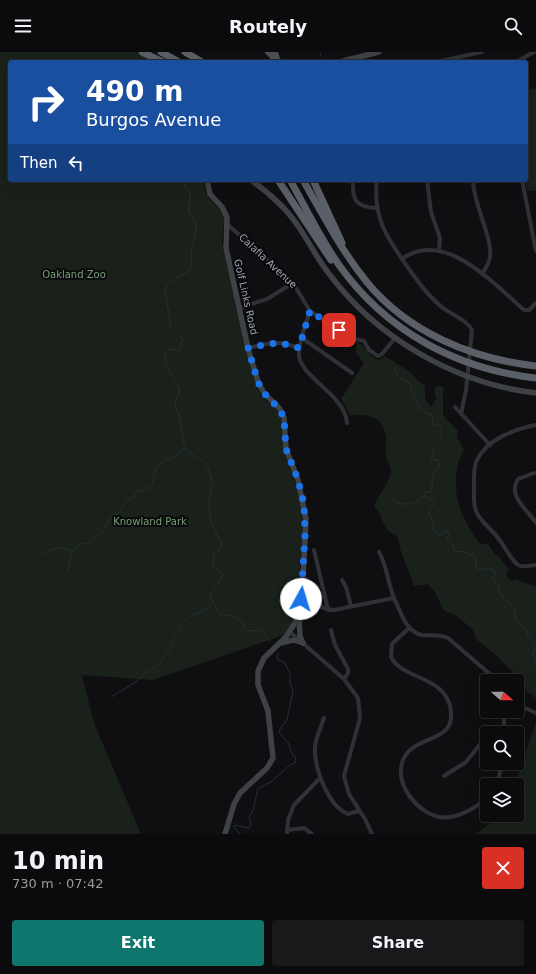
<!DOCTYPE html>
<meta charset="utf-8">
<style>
:root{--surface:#0b0b0d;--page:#19191b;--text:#f1f3f6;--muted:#9a9b9d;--line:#2b2b2e;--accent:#0f766e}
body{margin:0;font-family:"DejaVu Sans",sans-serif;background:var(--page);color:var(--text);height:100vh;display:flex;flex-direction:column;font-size:15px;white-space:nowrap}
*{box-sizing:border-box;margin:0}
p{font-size:13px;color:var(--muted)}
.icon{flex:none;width:22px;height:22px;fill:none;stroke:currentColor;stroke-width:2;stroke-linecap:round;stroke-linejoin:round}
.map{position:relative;height:782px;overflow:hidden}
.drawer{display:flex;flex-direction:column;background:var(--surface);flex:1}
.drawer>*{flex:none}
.top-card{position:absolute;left:8px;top:8px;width:520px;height:122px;border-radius:4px;box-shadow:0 4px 16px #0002,0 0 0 1px var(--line);background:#1a4fa0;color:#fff;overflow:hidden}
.needle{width:26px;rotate:110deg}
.buttons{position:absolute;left:480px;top:622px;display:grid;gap:8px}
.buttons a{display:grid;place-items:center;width:44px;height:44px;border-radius:4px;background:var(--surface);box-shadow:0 4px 16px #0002,0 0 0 1px var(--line);font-size:20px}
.pin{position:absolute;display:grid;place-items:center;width:34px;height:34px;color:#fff;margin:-17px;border-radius:8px;box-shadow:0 2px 6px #0006}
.me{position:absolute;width:44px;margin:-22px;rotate:6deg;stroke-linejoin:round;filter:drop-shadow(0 0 3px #0008)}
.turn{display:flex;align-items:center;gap:14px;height:84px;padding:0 12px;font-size:18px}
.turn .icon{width:52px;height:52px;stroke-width:2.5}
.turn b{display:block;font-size:28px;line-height:34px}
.then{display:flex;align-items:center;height:38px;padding:0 12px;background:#0003;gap:8px;font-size:15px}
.round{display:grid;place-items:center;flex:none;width:42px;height:42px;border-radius:4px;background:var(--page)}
.overview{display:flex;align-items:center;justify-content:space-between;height:68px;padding:0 12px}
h1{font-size:24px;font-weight:800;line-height:30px}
.cta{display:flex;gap:8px;margin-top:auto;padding:8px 12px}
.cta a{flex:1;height:46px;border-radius:4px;background:var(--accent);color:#fff;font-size:16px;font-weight:800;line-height:46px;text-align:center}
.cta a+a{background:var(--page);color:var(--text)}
header{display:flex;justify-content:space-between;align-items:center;height:52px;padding:0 12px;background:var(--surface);font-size:18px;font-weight:800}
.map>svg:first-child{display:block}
.green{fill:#19211a}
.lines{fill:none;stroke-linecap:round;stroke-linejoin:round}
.stream{stroke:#252f35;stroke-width:1}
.street{stroke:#303136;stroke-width:4}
.secondary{stroke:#3e4146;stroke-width:5.5}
.primary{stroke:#4c4f55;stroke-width:6}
.highway{stroke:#5b6068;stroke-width:7}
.route{stroke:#1a73e8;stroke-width:7;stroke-dasharray:0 12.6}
.labels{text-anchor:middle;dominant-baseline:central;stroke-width:4;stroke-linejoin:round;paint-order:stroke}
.street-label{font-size:10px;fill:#9fa7b3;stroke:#0a0a0c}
.park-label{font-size:10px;fill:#74a173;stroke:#0a0a0c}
</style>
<header><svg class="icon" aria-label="menu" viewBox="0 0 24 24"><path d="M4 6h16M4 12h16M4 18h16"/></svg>Routely<svg class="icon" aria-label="search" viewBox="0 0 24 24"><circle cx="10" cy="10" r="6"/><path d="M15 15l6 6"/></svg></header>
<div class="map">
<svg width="536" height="782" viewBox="0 0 536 782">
<rect width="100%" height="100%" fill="#0f0f11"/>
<g class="green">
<path d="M0,0H136L158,10H10V128H204C202,145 217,151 224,164L222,190L224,200L254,328L261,344L276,357L280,364L283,374L284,400L300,445L304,468L296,559L291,572L284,583L153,628L82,623L94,671L141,782H0Z"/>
<path d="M536,36V139H527L525,128L527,86L526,38Z"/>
<path d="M357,290L362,293L371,304L379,308L385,304L412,321L414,325L425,334V347L431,355L436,347L434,339L437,333L444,336C442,346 444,353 443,363L458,379L457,385L464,398C457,410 457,414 456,428C455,455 465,469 479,491L489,493L495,503L499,504L509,518L506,523L511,529L515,527L536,535V646L526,639L517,625L498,605L476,587L473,578L457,564L443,558L436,542L428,532L414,534C409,516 400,504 398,485L387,478L378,459L374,455C378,442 390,431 391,419C391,414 387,409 386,404C385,398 387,391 386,385C383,364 368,362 350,363L341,347L364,311L356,301Z"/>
<path d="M536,670V782H475L503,763H517V733H515Z"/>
</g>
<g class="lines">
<g class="stream">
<path d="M320,0L321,4"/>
<path d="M182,128L186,136L190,139C192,150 183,158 195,168L196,181L191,197L192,214L189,219L177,225L167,233L165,237L171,276L183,287L179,298L169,297L165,300L166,313L180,337L175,352C175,357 178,359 179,363C182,374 181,386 186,396C192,407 204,403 209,419C215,433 210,438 209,452C208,466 215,480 222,491L218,500L214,503L212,513L222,521V524L210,544L220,563C229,562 236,565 243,571L244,576L249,579L261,578L270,589"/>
<path d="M395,315C395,325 401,328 410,331C411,340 417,346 420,358L432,363L433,372L440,374C444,383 439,389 431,395L434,401L431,407L438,408L440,414L434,421L431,439L430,441L426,439L425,443L429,447L434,448V453L429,457V461L434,471L433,477L435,481L441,483L446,479L450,481L446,487L453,493L454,499L464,500L475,504L476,517H491L496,520V523L492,526L498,533L500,542L515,557V567L521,571V574L527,578L528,584L536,591"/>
<path d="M389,445C401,455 414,455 425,443"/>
<path d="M42,502C53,497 61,493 72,499L82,492L91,490L104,478L109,467L119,460L128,448L132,447L137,439L145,438L153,432C153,419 156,415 166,407L170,408L186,396"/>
<path d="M68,520L72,499"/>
<path d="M536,594L533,602L536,610"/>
<path d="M112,645L114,643L136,630L147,620L155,616L172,596C171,591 175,582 180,579C184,563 191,563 205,559V557L212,553"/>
<path d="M240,782L234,775V773L249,776L251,772L249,765L253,758L258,737L272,729L289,714L296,710L295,704L292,702L289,692L279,680L281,675L287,668L293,639L290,631V622L285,611L277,607L278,602"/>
</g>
<g class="street">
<path d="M436,10L482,0"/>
<path d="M516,10L534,0"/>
<path d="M353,128C352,149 356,155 377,156"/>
<path d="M377,128C372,166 388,187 409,217C419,231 429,245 443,256C452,263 466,267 472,278L466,338L461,362"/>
<path d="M427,128L431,160L440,186L439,198"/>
<path d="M473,128C473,152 493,186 490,205C489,212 485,217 482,222"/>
<path d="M522,128L536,199"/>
<path d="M227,172L293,231L310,259L351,286L364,289L369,298L378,304L382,302L395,286"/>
<path d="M402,207C444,176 494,232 524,258H529L536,251"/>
<path d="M239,256L267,247L293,231"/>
<path d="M310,259C306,272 298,290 299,304C302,326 345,343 347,371"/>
<path d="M302,286L352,321"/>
<path d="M248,296C271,291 276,288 299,296"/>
<path d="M455,355L490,393"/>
<path d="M536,373C515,377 487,387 477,408C473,416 474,427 474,436C474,445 473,454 478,463C483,472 492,477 498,486C505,494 510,507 518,513C522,516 531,513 536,513"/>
<path d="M534,421L518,427C507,444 527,457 536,471"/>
<path d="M314,498L328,558"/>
<path d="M379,500C387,514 388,531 394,546"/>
<path d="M342,528L346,535L351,554"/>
<path d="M301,547C313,548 321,558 334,558L394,546C401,560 405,579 422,583C431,584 439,582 448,586L498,629"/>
<path d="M409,576L392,592L391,605C403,628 442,623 450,654C459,693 414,681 403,708C394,732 417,761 440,765C455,768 476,756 487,746"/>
<path d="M331,578L335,593L348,617V621L344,627"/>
<path d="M290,580L344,627L358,646L360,666L344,724L349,742L365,767L372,782"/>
<path d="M517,650L525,656L536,661"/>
<path d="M504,659V681"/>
<path d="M324,666C321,675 316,685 315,695C314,716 328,754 348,762L359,759"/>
<path d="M444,724L466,710L481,691L487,690"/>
<path d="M496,733L503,711"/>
<path d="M287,778L304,776L312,782"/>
<path d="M287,782L288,768L294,753L320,726"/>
</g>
<g class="secondary">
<path d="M339,10L379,0"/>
<path d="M207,128L210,142L222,155L227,165L226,196L248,296L258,330L264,341L280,357L284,366L286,397L298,428L306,467L303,526L296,569L286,585L264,606L258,619V633L268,659L273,706L267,716L240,741L234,752L225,782"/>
<path d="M251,128C266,139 282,152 293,167C307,185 316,206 330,223C378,287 457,332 536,341"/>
<path d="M299,566L300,584L303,591"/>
<path d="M280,591L294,588L303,591"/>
</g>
<g class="primary">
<path d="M268,0L272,4L274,10"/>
<path d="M275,0L278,10"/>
</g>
<g class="highway">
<path d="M142,0L163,10"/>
<path d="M161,0L179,10"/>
<path d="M185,0L202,10"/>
<path d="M278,128L331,208"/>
<path d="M290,128C306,156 320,186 339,213C386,279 456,317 536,326"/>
<path d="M303,128C323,163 341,198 366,229C407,280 472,307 536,314"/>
<path d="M313,128L342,191"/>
</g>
</g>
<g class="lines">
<path class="route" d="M301,547L305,483L304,452L298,428L286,397L284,366L280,358L264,341L258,330L248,296C271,292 276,288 299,296L310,259L339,278"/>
</g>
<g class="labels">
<g class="street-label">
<text transform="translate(268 209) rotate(43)">Calafia Avenue</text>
<text transform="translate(246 245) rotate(77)">Golf Links Road</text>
</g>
<g class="park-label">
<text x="74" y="222">Oakland Zoo</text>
<text x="150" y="469">Knowland Park</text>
</g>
</g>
</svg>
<div class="buttons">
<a><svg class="needle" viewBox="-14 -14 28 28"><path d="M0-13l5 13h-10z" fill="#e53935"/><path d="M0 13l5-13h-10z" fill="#9a9b9d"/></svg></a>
<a><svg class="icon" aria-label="search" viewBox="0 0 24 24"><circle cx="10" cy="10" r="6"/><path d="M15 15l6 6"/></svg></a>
<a><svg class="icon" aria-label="layers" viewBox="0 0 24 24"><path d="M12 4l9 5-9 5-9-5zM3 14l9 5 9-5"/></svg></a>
</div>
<div class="pin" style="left:339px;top:278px;background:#d93025"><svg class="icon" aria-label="arrive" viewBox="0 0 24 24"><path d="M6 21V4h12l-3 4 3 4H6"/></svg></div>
<svg class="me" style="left:301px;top:547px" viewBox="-20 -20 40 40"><circle r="19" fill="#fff"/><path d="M0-13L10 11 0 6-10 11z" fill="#1a73e8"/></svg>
<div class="top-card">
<div class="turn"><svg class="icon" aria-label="right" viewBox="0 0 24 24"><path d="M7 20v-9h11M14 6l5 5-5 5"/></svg><div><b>490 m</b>Burgos Avenue</div></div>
<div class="then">Then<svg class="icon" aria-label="left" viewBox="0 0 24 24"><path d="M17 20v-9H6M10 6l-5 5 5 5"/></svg></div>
</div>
</div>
<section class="drawer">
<div class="overview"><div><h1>10 min</h1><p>730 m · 07:42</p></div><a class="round" style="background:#d93025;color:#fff"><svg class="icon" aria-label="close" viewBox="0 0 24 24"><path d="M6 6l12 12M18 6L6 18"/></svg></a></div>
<div class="cta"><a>Exit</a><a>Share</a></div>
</section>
